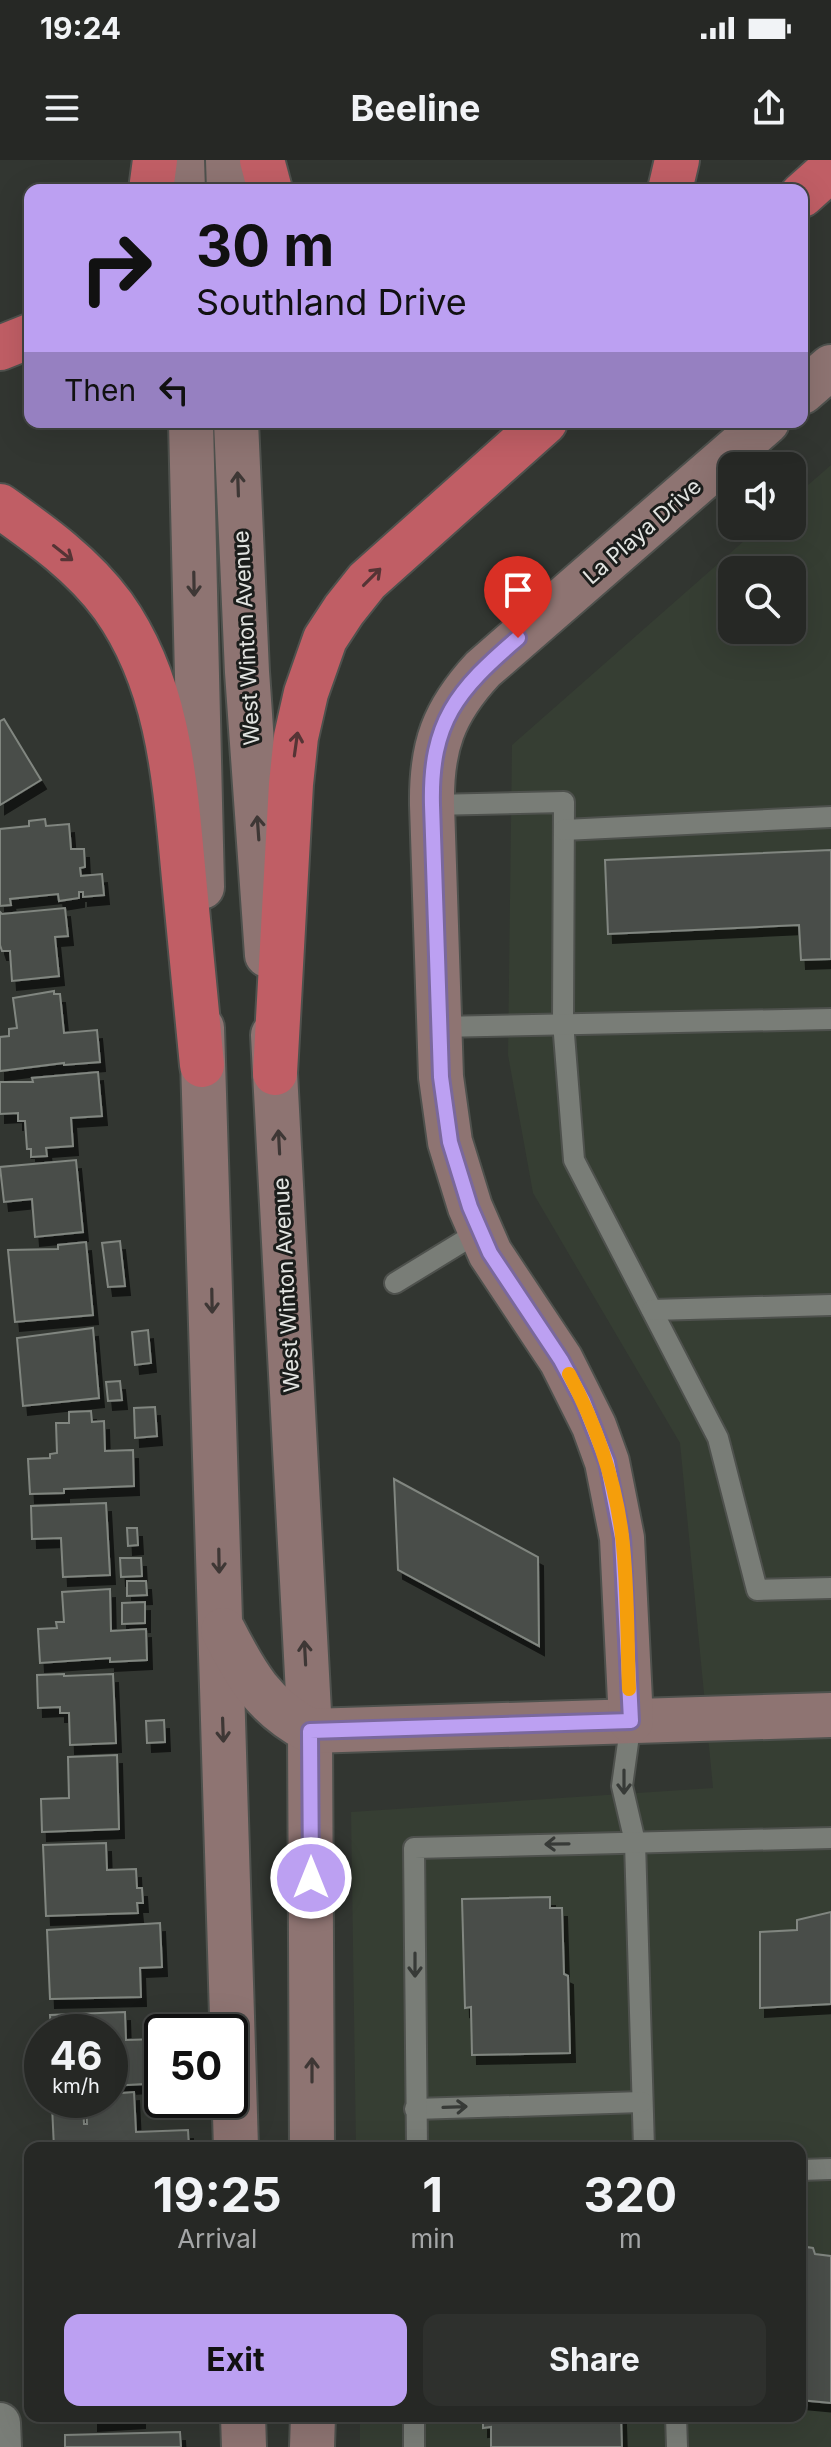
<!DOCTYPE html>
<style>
:root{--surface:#262825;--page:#2e302d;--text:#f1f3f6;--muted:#a4a6a7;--line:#424442;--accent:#bca0f2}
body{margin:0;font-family:Inter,sans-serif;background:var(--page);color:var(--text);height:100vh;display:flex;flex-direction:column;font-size:30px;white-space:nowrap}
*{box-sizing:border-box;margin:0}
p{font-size:26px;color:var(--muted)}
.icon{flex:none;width:44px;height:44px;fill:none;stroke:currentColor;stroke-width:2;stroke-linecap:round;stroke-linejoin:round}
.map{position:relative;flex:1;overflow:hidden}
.drawer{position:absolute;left:24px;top:1982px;width:782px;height:280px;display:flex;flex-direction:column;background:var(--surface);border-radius:16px;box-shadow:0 8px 32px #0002,0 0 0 2px var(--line)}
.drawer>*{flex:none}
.guide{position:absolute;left:24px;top:24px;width:784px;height:244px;border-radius:16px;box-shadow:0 8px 32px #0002,0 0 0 2px var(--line);background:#bca0f2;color:#111;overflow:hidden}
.controls{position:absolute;left:718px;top:292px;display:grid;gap:16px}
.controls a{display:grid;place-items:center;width:88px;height:88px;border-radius:16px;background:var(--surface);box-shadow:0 8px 32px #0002,0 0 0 2px var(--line);font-size:40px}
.speed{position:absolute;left:24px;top:1854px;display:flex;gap:16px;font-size:40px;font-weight:700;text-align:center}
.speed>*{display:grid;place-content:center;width:104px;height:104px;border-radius:50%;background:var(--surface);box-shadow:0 8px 32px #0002,0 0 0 2px var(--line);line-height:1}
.speed small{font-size:20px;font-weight:400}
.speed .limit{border:4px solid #111;border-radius:12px;background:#fff;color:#111}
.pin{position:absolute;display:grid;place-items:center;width:68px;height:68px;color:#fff;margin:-82px -34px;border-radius:50% 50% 50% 0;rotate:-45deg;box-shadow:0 0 8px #0007}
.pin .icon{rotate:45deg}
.me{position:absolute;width:88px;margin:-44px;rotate:0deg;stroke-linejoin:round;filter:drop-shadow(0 0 6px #0008)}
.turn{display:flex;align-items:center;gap:28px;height:168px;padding:0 40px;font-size:36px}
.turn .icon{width:104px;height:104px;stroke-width:2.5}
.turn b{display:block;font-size:56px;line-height:68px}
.then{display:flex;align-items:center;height:76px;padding:0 40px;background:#0003;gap:16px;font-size:30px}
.eta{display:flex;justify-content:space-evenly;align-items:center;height:136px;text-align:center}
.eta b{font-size:48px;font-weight:700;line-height:56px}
.cta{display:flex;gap:16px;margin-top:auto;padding:16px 40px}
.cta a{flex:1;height:92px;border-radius:16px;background:var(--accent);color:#111;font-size:32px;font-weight:700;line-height:92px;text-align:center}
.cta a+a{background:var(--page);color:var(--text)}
.status{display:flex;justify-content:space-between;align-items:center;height:56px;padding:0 40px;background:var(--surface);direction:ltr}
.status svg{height:22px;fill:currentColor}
header{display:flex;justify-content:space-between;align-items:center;height:104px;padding:0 40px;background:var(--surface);font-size:36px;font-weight:700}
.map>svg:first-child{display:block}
.built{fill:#363e33;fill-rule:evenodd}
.building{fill:#494e48;stroke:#818680;stroke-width:2;filter:url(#shadow)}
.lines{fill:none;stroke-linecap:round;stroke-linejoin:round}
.service-casing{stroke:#4e514d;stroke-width:24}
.minor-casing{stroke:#4e514d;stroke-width:44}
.secondary-casing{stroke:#4e514d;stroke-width:48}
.motorway-casing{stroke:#4e514d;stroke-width:48}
.service{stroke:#797d77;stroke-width:20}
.minor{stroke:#797d77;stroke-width:40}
.secondary{stroke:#8e7472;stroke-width:44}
.motorway{stroke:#c05e65;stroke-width:44}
.oneway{stroke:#3e3735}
.oneway2{stroke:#553435}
.oneway3{stroke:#373a37}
.route-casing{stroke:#7a689d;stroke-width:20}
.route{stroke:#bca0f2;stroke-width:14}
.slow{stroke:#f59e0b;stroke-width:14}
.labels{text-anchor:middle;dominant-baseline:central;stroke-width:6;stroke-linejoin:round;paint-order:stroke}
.street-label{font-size:22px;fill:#e2e4e1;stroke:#1b1d1b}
</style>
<div class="status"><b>19:24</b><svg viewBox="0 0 49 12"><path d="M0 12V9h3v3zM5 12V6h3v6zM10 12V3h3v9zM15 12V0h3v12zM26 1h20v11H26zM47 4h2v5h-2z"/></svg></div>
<header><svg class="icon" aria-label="menu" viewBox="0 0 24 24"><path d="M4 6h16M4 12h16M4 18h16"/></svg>Beeline<svg class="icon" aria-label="share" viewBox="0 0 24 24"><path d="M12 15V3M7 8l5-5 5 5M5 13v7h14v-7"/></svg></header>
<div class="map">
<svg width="831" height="2287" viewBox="0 0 831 2287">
<defs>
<filter id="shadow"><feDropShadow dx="5" dy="9" stdDeviation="0" flood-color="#0009"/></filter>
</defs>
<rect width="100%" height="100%" fill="#323631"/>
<path class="built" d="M831,305V2287H360V2256H800V1988H356L351,1652L713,1628L680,1283L533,1033L508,895L512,585L761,366H792V339ZM732,410H792V470H732Z"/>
<g class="building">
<path d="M4,559L41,620L0,645V561Z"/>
<path d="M45,659L46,666L69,664L71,689H84L85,707L80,708L81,716L102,714L104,735L83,737V732H79V738L59,741L58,734L10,739L11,745L0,746V669L29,666V661Z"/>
<path d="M831,690V799L801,800L799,765L608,774L605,700Z"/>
<path d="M65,748L68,776L55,777L59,816L12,821L10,791H2L0,785V752L2,754Z"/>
<path d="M54,831V834H60L64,873L97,870L100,902L64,905V903L0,911V877L9,876V869L17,868L13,838Z"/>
<path d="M98,912L102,956L71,958L73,986L46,988L47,996L31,997V989H27L25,961H18V953L0,954V922H33L32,918Z"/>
<path d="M76,1000L83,1072L35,1077L32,1039L4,1042L0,1007Z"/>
<path d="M120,1081L125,1126L108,1127L102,1083Z"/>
<path d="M86,1082L93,1155L15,1162L8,1090L58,1089V1085Z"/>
<path d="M93,1168L99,1238L23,1246L17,1178Z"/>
<path d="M148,1170L151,1203L135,1205L132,1172Z"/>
<path d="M120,1221L122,1240L108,1241L106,1222Z"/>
<path d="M155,1247L157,1276L135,1278L134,1248Z"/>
<path d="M91,1251L92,1262L104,1261L105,1291L133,1290L134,1326L64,1329V1333L30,1334L28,1299L50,1298V1294L57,1293L56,1263H69V1252Z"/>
<path d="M394,1319L538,1397L539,1486L398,1410Z"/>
<path d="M106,1343L110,1415L63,1417L61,1378L32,1379L31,1346Z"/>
<path d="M127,1368H137L138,1385L128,1386Z"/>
<path d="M120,1398H141L142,1416L121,1417Z"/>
<path d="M127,1421H146L147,1435L127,1436Z"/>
<path d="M110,1429L111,1471L146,1469L147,1500L110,1502V1498L40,1503L38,1469L57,1468L56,1462H64L62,1432Z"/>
<path d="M145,1442V1463L122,1464V1443Z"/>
<path d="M64,1514V1516L113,1514L116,1583L70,1585L69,1553H60V1547L38,1548L37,1515Z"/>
<path d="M164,1560L165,1582L147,1583L146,1561Z"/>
<path d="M117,1595L119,1669L42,1672L41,1639L69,1638L68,1597Z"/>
<path d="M106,1683L107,1710L136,1709L137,1728H142L143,1743H137L138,1753L46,1756L43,1685Z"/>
<path d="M550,1737V1748H562L564,1814L568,1816L570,1893L472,1895L471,1847L465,1848L462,1739Z"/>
<path d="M831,1752V1844L760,1848V1772L797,1770V1760Z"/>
<path d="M160,1763L162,1807L140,1808L141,1837L50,1839L47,1770Z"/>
<path d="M125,1852L126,1880L158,1879L159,1896H144L145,1924L110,1926V1872H51L50,1855Z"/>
<path d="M154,1903H162V1924H155Z"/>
<path d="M134,1932L136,1972L188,1970L189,1988H54L52,1946L83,1945L84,1964H87L86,1940H110V1934Z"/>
<path d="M800,2086L813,2088L815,2094L831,2096V2243L800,2240Z"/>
<path d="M93,2256H140V2259L93,2262Z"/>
<path d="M483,2256H621L622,2287H491V2267L483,2268Z"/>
<path d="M180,2272L181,2287H65V2275Z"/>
</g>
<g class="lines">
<defs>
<g id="service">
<path d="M432,645L564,642L563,862L574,1000L718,1278L757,1430L831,1428"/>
<path d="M564,670L831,657"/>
<path d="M439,867L831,859"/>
<path d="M395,1123L480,1071"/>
<path d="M652,1150L831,1145"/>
<path d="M631,1561L622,1626L635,1682L644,1988"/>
<path d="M415,1949L642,1942"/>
<path d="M417,1988L414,1688L831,1678"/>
<path d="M800,2010L831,2009"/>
<path d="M676,2256L677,2287"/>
<path d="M414,2287V2256"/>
</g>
<path id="minor" d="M0,2263L1,2287"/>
<g id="secondary">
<path d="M182,0L183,30"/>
<path d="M228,0L229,30"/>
<path d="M802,232L831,207"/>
<path d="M191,262L202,727"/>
<path d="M236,262L247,512L267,795"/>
<path d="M202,868L236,1988"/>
<path d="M273,875L310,1571L312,1988"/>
<path d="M223,1470C246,1515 263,1546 310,1571L831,1555"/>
<path d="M631,1561L622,1378L607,1302L594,1266L561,1200L490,1093L470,1047L450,982L441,917L432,645C431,587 443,552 483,509L767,262"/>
<path d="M243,2256L244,2287"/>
<path d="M312,2287L313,2256"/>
</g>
<g id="motorway">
<path d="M262,0L270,30"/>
<path d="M151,30L155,0"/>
<path d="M670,30L677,0"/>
<path d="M802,35L831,9"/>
<path d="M0,188L30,176"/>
<path d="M0,346C41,375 83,405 113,446C170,526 175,624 184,718C190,781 196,843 202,905"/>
<path d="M275,913L291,624L296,577L306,533L325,479L344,450L367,421L545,262"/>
</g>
</defs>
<use href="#service" class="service-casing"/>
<use href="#minor" class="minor-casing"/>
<use href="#secondary" class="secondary-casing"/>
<use href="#motorway" class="motorway-casing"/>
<use href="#service" class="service"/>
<use href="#minor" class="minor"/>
<use href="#secondary" class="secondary"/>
<use href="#motorway" class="motorway"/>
</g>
<defs><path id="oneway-shaft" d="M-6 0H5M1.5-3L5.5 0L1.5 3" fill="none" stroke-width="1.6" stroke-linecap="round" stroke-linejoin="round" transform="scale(2)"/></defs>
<g class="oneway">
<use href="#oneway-shaft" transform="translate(238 324) rotate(-92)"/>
<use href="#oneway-shaft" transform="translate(194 424) rotate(89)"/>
<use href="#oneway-shaft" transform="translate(258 668) rotate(-94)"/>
<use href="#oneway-shaft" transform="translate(279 982) rotate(-93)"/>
<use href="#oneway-shaft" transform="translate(212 1141) rotate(89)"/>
<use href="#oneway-shaft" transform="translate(219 1401) rotate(89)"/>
<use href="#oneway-shaft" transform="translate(305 1493) rotate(-93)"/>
<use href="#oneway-shaft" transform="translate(223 1570) rotate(88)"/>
<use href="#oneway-shaft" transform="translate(312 1910) rotate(-90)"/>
</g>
<g class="oneway2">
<use href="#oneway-shaft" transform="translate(63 393) rotate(38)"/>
<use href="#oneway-shaft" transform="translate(372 417) rotate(-45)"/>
<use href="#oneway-shaft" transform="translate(296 584) rotate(-82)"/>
</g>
<g class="oneway3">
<use href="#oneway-shaft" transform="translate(624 1622) rotate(90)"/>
<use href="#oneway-shaft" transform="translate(557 1684) rotate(179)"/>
<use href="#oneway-shaft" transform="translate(415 1805) rotate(90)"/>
<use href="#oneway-shaft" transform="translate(455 1947) rotate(-2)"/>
</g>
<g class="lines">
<defs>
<path id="route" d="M311,1718L310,1571L631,1561L622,1378L607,1302L583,1241L561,1200L490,1093L470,1047L450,982L441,917L432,645C430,562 457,530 518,478"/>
</defs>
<use href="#route" class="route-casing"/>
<use href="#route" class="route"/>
<path class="slow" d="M569,1214C596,1265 615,1319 622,1376C628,1426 627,1478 629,1529"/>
</g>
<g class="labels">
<g class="street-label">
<text transform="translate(642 371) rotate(-41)">La Playa Drive</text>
<text transform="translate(246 478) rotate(-93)">West Winton Avenue</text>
<text transform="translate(286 1125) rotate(-93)">West Winton Avenue</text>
</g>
</g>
</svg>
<div class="controls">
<a><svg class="icon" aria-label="sound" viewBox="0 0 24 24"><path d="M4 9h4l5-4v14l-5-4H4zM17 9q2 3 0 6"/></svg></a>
<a><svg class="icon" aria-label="search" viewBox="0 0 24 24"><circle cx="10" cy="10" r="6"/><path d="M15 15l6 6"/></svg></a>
</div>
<div class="speed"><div>46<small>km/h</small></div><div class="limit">50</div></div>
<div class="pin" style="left:518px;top:478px;background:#d93025"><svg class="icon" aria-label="arrive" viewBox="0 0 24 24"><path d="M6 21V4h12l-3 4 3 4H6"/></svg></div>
<svg class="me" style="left:311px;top:1718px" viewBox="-20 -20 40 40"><circle r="17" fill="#bca0f2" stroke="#fff" stroke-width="3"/><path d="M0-11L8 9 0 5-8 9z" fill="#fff"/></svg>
<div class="guide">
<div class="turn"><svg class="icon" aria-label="right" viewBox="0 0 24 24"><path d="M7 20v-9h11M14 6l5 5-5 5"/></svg><div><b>30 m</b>Southland Drive</div></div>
<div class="then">Then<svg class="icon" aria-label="left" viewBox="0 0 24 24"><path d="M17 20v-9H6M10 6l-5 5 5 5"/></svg></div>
</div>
<section class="drawer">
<div class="eta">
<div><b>19:25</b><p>Arrival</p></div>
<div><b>1</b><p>min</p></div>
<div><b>320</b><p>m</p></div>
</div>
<div class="cta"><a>Exit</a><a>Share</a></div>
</section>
</div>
